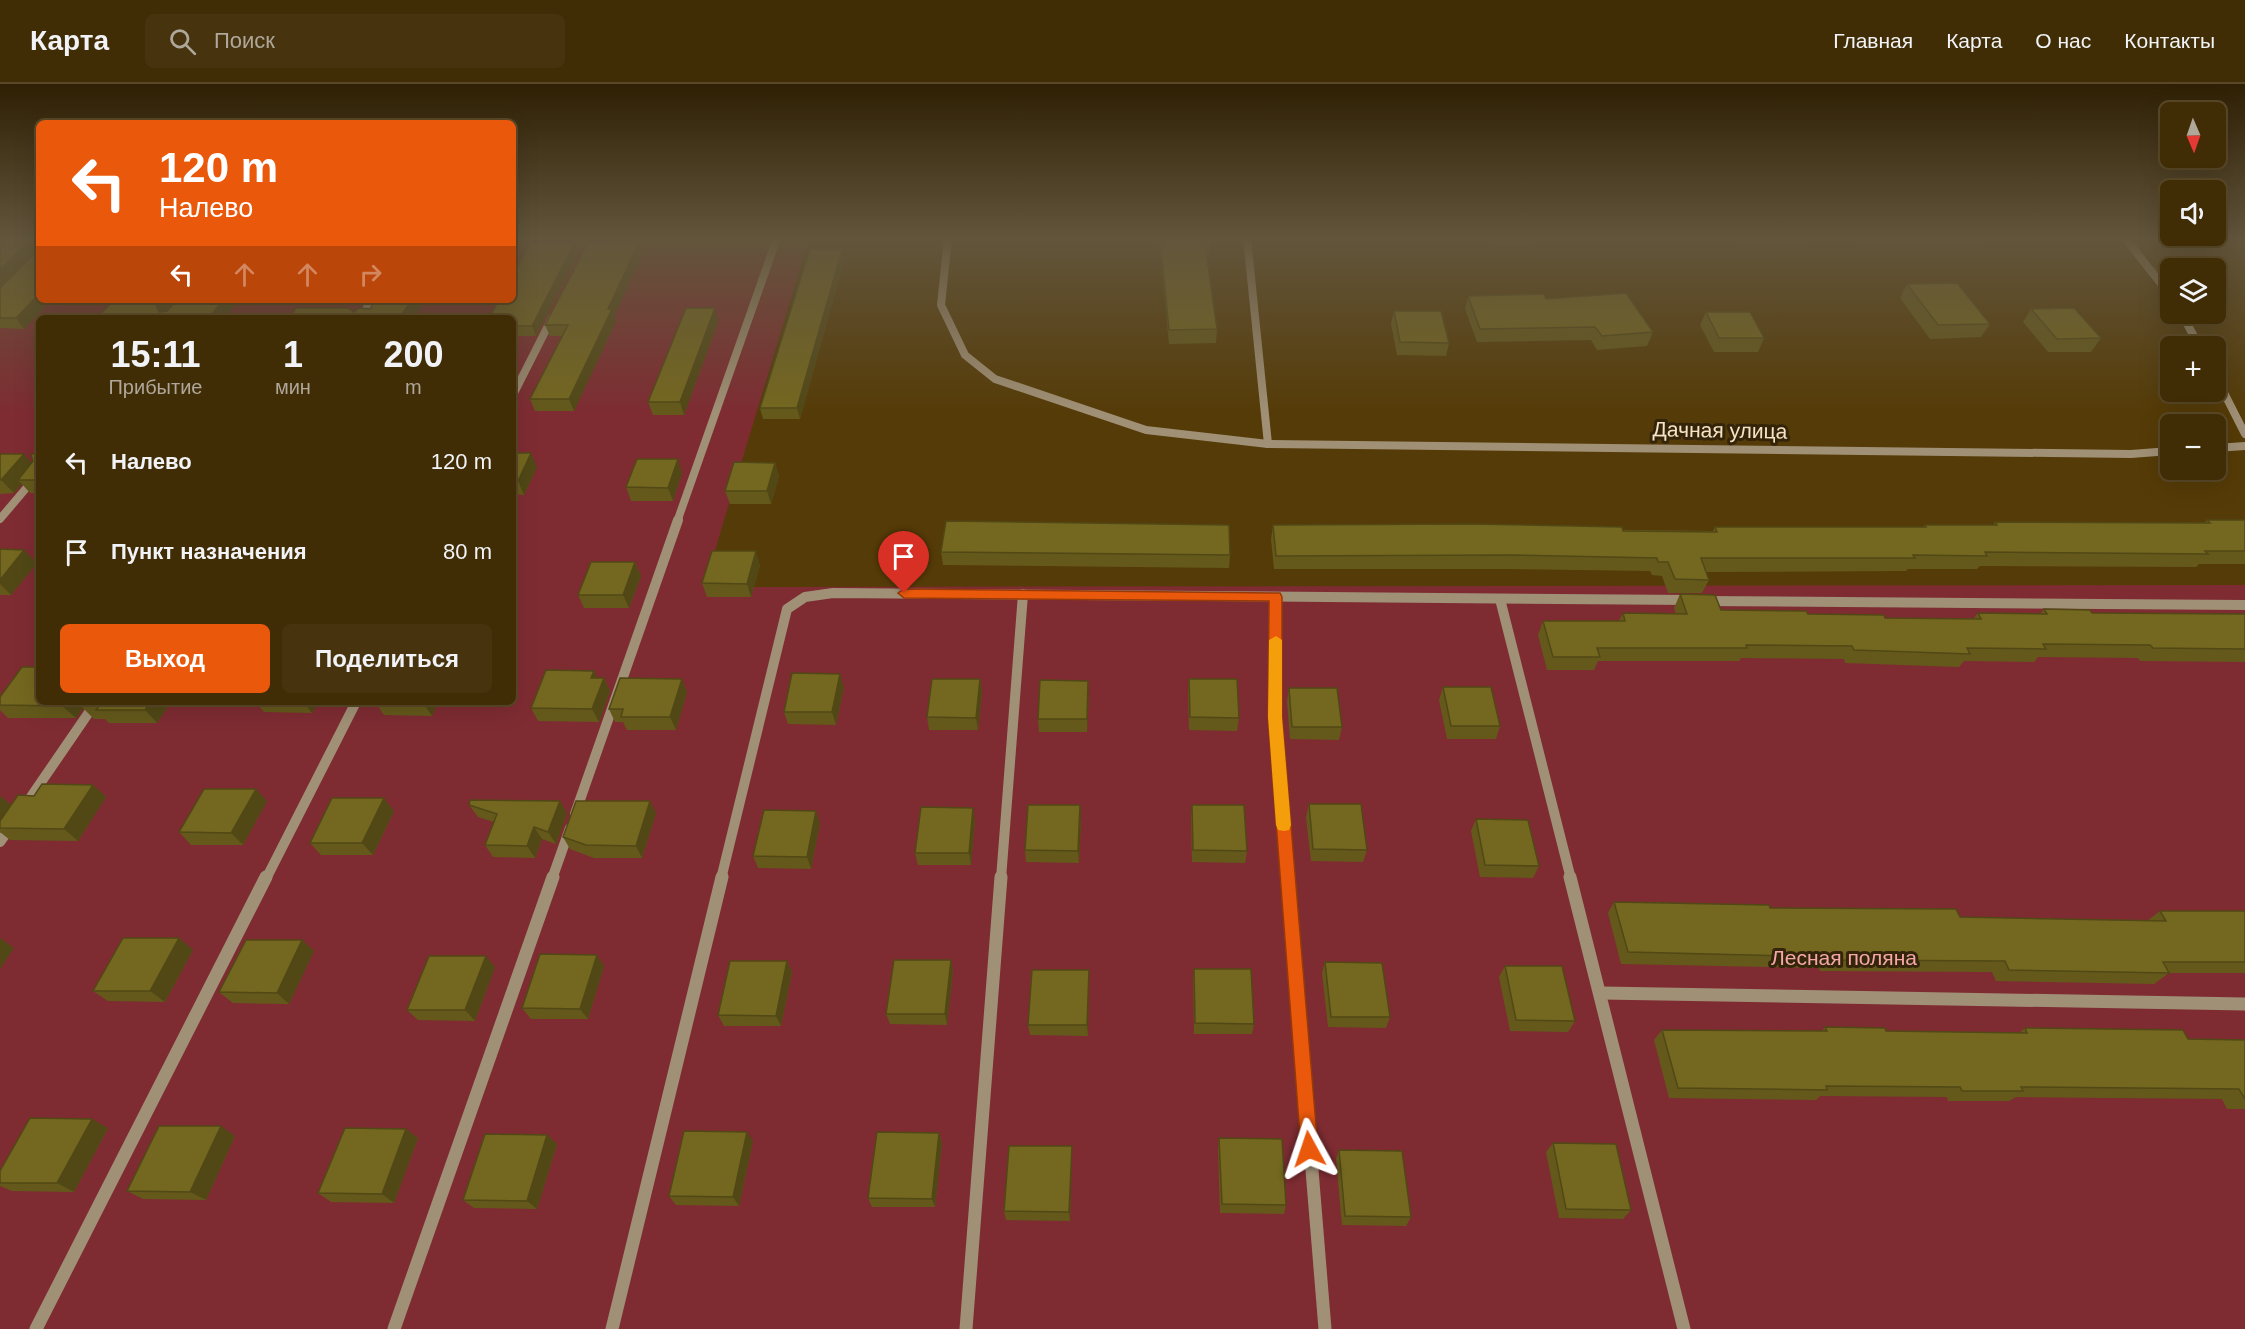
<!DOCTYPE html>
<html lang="ru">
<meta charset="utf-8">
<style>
:root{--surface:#402c05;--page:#47340f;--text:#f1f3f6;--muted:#aea79a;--line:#594827;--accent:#ea580c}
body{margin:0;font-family:Arial,sans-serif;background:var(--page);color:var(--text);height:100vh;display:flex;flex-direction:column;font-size:22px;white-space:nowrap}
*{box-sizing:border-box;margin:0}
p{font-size:20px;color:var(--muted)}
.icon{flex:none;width:33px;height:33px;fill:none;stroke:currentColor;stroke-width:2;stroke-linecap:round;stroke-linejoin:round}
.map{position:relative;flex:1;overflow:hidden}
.side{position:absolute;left:36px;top:231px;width:480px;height:390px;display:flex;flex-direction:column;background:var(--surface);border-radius:9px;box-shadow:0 6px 24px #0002,0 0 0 2px var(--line)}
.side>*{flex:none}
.guide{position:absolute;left:36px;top:36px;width:480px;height:183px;border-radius:9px;box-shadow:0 6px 24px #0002,0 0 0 2px var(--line);background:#ea580c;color:#fff;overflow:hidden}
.needle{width:39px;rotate:178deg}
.tools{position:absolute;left:2160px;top:18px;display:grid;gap:12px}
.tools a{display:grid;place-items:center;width:66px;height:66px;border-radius:9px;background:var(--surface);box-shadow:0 6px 24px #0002,0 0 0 2px var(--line);font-size:30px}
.pin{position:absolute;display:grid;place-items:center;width:51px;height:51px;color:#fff;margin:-62px -26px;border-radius:50% 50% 50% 0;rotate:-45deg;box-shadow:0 0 6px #0007}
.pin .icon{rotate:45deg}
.me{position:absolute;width:66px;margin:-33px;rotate:355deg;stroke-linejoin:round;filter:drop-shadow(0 0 4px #0008)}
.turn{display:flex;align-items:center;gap:21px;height:126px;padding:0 24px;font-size:27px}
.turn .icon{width:78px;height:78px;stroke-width:2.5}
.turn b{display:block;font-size:42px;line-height:51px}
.lanes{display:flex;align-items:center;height:57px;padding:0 24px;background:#0003;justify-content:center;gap:30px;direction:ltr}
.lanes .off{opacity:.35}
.eta{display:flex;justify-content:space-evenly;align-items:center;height:102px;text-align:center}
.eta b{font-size:36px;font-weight:700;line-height:42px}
.cta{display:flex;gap:12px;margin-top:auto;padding:12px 24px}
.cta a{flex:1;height:69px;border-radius:9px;background:var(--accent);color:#fff;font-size:24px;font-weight:700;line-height:69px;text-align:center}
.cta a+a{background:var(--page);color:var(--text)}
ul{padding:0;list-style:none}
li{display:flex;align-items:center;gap:18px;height:90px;padding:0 24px}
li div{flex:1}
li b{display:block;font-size:22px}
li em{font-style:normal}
header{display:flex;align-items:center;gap:36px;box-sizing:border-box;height:84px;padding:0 30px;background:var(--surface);border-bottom:2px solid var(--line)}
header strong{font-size:28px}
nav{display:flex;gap:33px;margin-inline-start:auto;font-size:21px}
.search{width:420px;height:54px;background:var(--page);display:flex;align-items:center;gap:15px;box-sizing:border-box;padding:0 21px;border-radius:9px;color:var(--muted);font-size:22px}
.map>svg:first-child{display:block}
.green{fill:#7e2c32;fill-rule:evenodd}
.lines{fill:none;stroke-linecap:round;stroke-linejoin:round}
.minor-far2{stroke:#a09076;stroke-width:8}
.minor-far1{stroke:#a09076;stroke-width:10}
.minor{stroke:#a09076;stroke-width:13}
.wall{fill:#64591b}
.shaded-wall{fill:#514816}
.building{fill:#74671f;stroke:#514816;stroke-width:1.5}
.route{fill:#ea580c;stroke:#983908;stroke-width:1.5}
.slow{fill:#f59e0b}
.labels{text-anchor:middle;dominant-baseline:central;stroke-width:6;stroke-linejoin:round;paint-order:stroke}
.street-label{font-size:21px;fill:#f7e3c4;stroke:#33240a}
.park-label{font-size:21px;fill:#f4a8a8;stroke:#33240a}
</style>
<header>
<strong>Карта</strong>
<div class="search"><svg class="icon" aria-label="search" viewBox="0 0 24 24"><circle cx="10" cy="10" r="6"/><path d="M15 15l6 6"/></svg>Поиск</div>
<nav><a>Главная</a><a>Карта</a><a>О нас</a><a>Контакты</a></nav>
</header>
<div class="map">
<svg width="2245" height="1245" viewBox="0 0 2245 1245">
<rect width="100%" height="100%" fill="#553b07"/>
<path class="green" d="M0,154H39V216H513V154H809L704,503L2245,501V1245H0ZM39,234H513V618H39Z"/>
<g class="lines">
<g class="minor-far2">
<path d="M948,154L941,221L965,271L995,295L1146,346L1268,360L2131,370L2170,367"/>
<path d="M1247,154L1268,360"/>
<path d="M2125,154L2170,211"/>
<path d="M2182,230L2199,262"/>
<path d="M360,234L372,216"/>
<path d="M2216,293L2245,350"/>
<path d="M513,311L552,234"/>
<path d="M2216,364L2245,362"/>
<path d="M0,435L39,389"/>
<path d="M677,438L777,154"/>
</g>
<g class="minor-far1">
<path d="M1276,513L1275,633L1288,795"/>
<path d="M1500,515L1571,795"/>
<path d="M1705,517L2245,521"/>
<path d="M24,723L96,618"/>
<path d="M575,730L678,436"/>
<path d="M0,758L12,741"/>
<path d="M266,795L356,618"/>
<path d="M552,795L570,744"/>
<path d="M721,795L787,525L805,513L833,509L1690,516"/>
<path d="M1001,795L1023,510"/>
</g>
<g class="minor">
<path d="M1288,793L1325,1245"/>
<path d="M1570,793L1684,1245"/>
<path d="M1602,909L2245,920"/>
<path d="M36,1245L266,793"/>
<path d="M394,1245L553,793"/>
<path d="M612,1245L722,793"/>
<path d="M966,1245L1001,793"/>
</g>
</g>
<g class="wall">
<path d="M1159,154H1209L1210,160L1209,173H1206L1217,245L1216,259L1169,260Z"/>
<path d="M1487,154H1537L1535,161L1490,162Z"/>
<path d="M1739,154H1806L1804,159L1743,160Z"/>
<path d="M1856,154H1979L1975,160L1923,161L1921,159L1860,160Z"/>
<path d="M0,155H39V216H51L24,245L0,244Z"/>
<path d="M639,158L643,169L614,232L616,237L574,327H535L530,315L562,252H550L545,241Z"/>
<path d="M574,160L578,170L536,252H513V234Z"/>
<path d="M842,166L844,177L800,335H763L760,324Z"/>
<path d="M1907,200L1990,240L1981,253L1930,255L1900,214Z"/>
<path d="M1468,212L1546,215L1653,248L1647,262L1597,266L1591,256L1477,258L1465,225Z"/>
<path d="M2031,225L2101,254L2091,268H2048L2023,238Z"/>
<path d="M1394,227L1449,259L1446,272L1397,271L1391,240Z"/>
<path d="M1706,228L1764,254L1758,268H1714L1700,241Z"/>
<path d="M718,238L684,331H653L648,318Z"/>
<path d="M513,369L537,383L524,411L513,410Z"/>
<path d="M0,370L32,379L39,370V409H30L22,400L14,409L0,410Z"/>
<path d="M775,379L779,392L771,420H730L725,407Z"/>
<path d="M682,389L673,417H631L626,403Z"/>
<path d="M2207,436H2245V480H2199L2196,483L1980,482L1977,485H1908L1906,487L1706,488L1709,496L1702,509H1668L1662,492L1652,491L1650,487L1505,485H1274L1271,455L1273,441L1713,447L1715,443H1923L1925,441H1993L1995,438L2204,439Z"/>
<path d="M0,465L37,479L11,511H0Z"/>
<path d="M941,468L1230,471L1229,484L943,481Z"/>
<path d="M635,478L641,492L629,524H584L578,511Z"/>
<path d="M760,481L751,513H707L702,499Z"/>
<path d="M1680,510L1721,526L1885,534H1974L1978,529L2040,530L2044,525L2092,529L2245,530V578L2140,577L2138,574L2038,573L2034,578L1964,577L1959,583L1845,579L1844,575L1741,574L1739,577H1598L1594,586H1547L1538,551L1543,537H1619L1623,529L1676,530L1674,524Z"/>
<path d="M594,587L597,594H604L610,607L599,638L538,637L531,624Z"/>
<path d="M980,595L982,608L978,646H929L927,633Z"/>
<path d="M1189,595L1239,634L1237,647L1189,646L1188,608Z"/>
<path d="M844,603L836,641L788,640L784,628Z"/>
<path d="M1443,603L1500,642L1496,655H1447L1439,616Z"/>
<path d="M1289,604L1342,643L1339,656L1290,655L1287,617Z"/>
<path d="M687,608L676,646H627L623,638H615L609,625Z"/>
<path d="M1089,610L1087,648H1039L1038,635Z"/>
<path d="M0,613L39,618H171L157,639H109L105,635H94L83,624L76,634H8L0,626Z"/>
<path d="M256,618H318L312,629L264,628Z"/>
<path d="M375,618H438L432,632L384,631Z"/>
<path d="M93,701L106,713L78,757L10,756L0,748V712L11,721L34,712Z"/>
<path d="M267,717L243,761H191L179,748Z"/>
<path d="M1309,720L1367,766L1363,778L1311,777L1306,733Z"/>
<path d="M469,721L567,729L556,760L542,755L535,774L493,773L485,761L494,738L478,733Z"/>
<path d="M1080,721L1081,734L1079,779L1026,778L1025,766Z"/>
<path d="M1192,721L1247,767L1245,779L1192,778L1191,733Z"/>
<path d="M394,727L373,771H321L310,759Z"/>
<path d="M656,729L642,774H594L570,765L563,753Z"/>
<path d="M1476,735L1539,782L1533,794L1480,793L1471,747Z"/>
<path d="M975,736L971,781H918L915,769Z"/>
<path d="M820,739L811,785L758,784L753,772Z"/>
<path d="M1614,818L1770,824L1960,833L2147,837L2160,827H2245V889H2169L2154,900L1996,897L1992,888L1820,887L1819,884L1621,880L1608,829Z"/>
<path d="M179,854L193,866L165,918L108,917L93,907Z"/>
<path d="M302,856L314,867L289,920L233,919L219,908Z"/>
<path d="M951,876L953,887L947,941L890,940L886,930Z"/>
<path d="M787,877L792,888L781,942H724L718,931Z"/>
<path d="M1325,878L1390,933L1386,944L1328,943L1322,889Z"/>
<path d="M604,882L588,935H531L522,924Z"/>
<path d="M1505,882L1575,937L1568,948L1510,947L1499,893Z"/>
<path d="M495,883L475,937L418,936L407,926Z"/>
<path d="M1194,885L1254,940L1252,950H1194L1193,896Z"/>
<path d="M1089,886L1088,952L1030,951L1028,941Z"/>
<path d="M1825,943L1886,947L2019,949L2025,944L2188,955L2245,956V1025H2227L2222,1015L2016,1013L2009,1017H1948L1947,1013L1820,1012L1816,1016L1669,1014L1654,956L1662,946L1822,947Z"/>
<path d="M108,1044L74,1108L12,1107L0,1102V1087Z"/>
<path d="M406,1045L418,1054L394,1119L331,1118L318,1109Z"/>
<path d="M939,1049L942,1059L935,1123H872L868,1114Z"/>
<path d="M547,1051L557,1060L537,1125L474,1124L463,1116Z"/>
<path d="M235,1052L206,1116L143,1115L127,1107Z"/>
<path d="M1219,1054L1286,1121L1284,1130L1220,1129L1218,1064Z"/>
<path d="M753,1057L739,1122L676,1121L669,1112Z"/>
<path d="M1553,1059L1631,1126L1623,1135L1559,1134L1546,1068Z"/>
<path d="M1339,1066L1411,1133L1406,1142L1342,1141L1336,1075Z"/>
<path d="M1072,1071L1070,1137L1006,1136L1004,1127Z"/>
</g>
<g class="shaded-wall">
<path d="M33,158L39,166L0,204V186L27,159Z"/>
<path d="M639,158L643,169L614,232L616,237L574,327L569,315L608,225Z"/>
<path d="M574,160L578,170L536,252L532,242Z"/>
<path d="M842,166L844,177L800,335L797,324Z"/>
<path d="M39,210V216H51L24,245L16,234Z"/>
<path d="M161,216H177L164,234L159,228L156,221Z"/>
<path d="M223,216H239L225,234H209Z"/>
<path d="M411,216H425L414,234H400Z"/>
<path d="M715,224L718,238L684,331L680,318Z"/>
<path d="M531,369L537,383L524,411L518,397Z"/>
<path d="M24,370L36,384L18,396L22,400L14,409L1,396Z"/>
<path d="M678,375L682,389L673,417L668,404Z"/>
<path d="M775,379L779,392L771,420L767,407Z"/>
<path d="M24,466L37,479L11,511L0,500V496Z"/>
<path d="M756,467L760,481L751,513L747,500Z"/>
<path d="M635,478L641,492L629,524L623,511Z"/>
<path d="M594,587L600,600L591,594Z"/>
<path d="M840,590L844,603L836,641L832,628Z"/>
<path d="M604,594L610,607L599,638L592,625Z"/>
<path d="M682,595L687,608L676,646L670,633Z"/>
<path d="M980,595L982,608L978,646L976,634Z"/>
<path d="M1088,597L1089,610L1087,648V635Z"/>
<path d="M65,618H87L81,622L83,624L76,634L62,622Z"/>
<path d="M150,618H171L157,639L145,626Z"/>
<path d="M303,618H318L312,629Z"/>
<path d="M423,618H438L432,632L423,619Z"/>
<path d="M93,701L106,713L78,757L64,745Z"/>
<path d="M256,705L267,717L243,761L231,749Z"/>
<path d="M0,712L15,724L0,744Z"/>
<path d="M384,714L394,727L373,771L362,759Z"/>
<path d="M560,717L567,729L556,760L548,748Z"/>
<path d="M650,717L656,729L642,774L636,762Z"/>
<path d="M1080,721L1081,734L1079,779L1078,767Z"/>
<path d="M973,724L975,736L971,781L969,769Z"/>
<path d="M816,727L820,739L811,785L807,773Z"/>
<path d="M534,743L542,755L535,774L527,762Z"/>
<path d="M0,854L14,864L0,885Z"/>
<path d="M179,854L193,866L165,918L150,907Z"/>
<path d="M302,856L314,867L289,920L277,909Z"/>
<path d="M597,871L604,882L588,935L580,925Z"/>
<path d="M486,872L495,883L475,937L465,926Z"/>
<path d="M951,876L953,887L947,941L945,930Z"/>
<path d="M787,877L792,888L781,942L776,932Z"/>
<path d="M1089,886V897L1088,952L1087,941Z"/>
<path d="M92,1035L108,1044L74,1108L57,1099Z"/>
<path d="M221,1042L235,1052L206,1116L190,1108Z"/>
<path d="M406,1045L418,1054L394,1119L382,1110Z"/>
<path d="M747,1048L753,1057L739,1122L733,1113Z"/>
<path d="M939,1049L942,1059L935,1123L932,1115Z"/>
<path d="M547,1051L557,1060L537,1125L527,1117Z"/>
<path d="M1072,1062V1071L1070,1137L1069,1128Z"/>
</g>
<g class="building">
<path d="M1160,154H1209L1210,160H1205L1217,245L1169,246Z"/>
<path d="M0,155H39V210L16,234H0V204L36,168V160L33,158L27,159L0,186Z"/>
<path d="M639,158L608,225H612L569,315H530L568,241H545L588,159Z"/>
<path d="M531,159L574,160L532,242H513V234H489L499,216H513V191Z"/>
<path d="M810,165L842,166L797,324H760Z"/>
<path d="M1957,199L1990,240L1938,241L1907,200Z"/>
<path d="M1626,209L1653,248L1602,252L1595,243L1480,245L1468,212L1544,210L1546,215Z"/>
<path d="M114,216H161L156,221L159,228L167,227L177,216H223L209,234H97Z"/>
<path d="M375,216H411L400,234H289L296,224H348L354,228L359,224L370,225Z"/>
<path d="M686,224H715L680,318H648Z"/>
<path d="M2074,224L2101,254L2057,255L2031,225Z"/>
<path d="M1394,227H1441L1449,259L1400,258Z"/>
<path d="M1706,228H1750L1764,254H1719Z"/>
<path d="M513,369H531L518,397H513Z"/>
<path d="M0,370H24L1,396H0Z"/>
<path d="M31,370H39V396H18L33,377Z"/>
<path d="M637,375H678L668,404L626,403Z"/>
<path d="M734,378L775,379L767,407H725Z"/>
<path d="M2207,436H2245V467H2205L2208,470L1985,468L1987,472L1913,471L1915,474H1701L1709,496L1675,495L1668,478H1658L1657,474L1509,471L1276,472L1273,441L1470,440L1622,443L1623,447L1717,448L1715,443H1926L1925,441H1997L1995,438L2210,439Z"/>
<path d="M946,437L1229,441L1230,471L941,468Z"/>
<path d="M0,465L24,466L0,496Z"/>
<path d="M712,467H756L747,500L702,499Z"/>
<path d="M591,478H635L623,511H578Z"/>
<path d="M1680,510L1715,511L1721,526L1806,527L1808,530L1884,531L1885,534L1981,535L1978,529L2047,530L2044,525L2090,526L2092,529L2245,530V565L2153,564L2150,561L2043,560L2046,565L1967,564L1970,570L1854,566L1852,562L1746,561L1747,564H1597L1600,573H1553L1543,537H1625L1623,529L1687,530Z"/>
<path d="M22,583H39V618H65L62,622L0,621V613Z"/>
<path d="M546,586L594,587L591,594H604L592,625L531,624Z"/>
<path d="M792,589L840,590L832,628H784Z"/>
<path d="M620,594L682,595L670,633H621L623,625H609Z"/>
<path d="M932,595H980L976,634L927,633Z"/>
<path d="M1189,595H1237L1239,634L1190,633Z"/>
<path d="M1040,596L1088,597L1087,635H1038Z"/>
<path d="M1443,603H1491L1500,642H1451Z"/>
<path d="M1289,604H1337L1342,643H1292Z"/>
<path d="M83,618H150L145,626H96L99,622H81Z"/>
<path d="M375,618H423V619Z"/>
<path d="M42,700L93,701L64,745L0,744V737L18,711L34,712Z"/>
<path d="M204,705H256L231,749L179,748Z"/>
<path d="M332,714H384L362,759H310Z"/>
<path d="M470,716L560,717L548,748L534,743L527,762L485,761L497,730L469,721Z"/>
<path d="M576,717H650L636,762L586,761L563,753Z"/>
<path d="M1309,720H1361L1367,766L1313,765Z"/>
<path d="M1028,721H1080L1078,767L1025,766Z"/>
<path d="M1192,721H1244L1247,767L1193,766Z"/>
<path d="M921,723L973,724L969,769H915Z"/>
<path d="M764,726L816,727L807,773L753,772Z"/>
<path d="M1476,735L1528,736L1539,782L1485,781Z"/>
<path d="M1614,818L1769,821L1770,824L1956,825L1960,833L2166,837L2160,827H2245V878H2163L2169,889L2009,886L2005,877L1831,876L1829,873L1628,868Z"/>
<path d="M123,854H179L150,907H93Z"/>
<path d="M246,856H302L277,909L219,908Z"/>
<path d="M540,870L597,871L580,925L522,924Z"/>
<path d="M429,872H486L465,926H407Z"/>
<path d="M894,876H951L945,930H886Z"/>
<path d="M730,877H787L776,932L718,931Z"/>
<path d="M1325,878L1382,879L1390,933H1331Z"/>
<path d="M1505,882H1562L1575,937L1516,936Z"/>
<path d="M1194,885H1251L1254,940L1195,939Z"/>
<path d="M1032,886H1089L1087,941H1028Z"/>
<path d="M1825,943L1885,944L1886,947L2027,949L2025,944L2183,946L2188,955L2245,956V1015L2239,1005L2021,1003L2023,1007H1962L1960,1003L1826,1002L1827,1006L1678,1004L1662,946L1827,947Z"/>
<path d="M30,1034L92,1035L57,1099H0V1087Z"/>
<path d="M159,1042H221L190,1108L127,1107Z"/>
<path d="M345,1044L406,1045L382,1110L318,1109Z"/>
<path d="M684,1047L747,1048L733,1113L669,1112Z"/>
<path d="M877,1048L939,1049L932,1115L868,1114Z"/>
<path d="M485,1050L547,1051L527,1117L463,1116Z"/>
<path d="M1219,1054L1282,1055L1286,1121L1222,1120Z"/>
<path d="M1553,1059L1616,1060L1631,1126L1566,1125Z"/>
<path d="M1009,1062H1072L1069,1128L1004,1127Z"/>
<path d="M1339,1066L1402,1067L1411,1133L1345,1132Z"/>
</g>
<linearGradient id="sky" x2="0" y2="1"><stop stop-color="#2f2004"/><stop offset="0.47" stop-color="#62553c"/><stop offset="1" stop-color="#62553c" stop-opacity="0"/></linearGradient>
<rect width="2245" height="329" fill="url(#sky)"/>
<path class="route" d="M904,505L1280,509L1282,513V633L1318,1065L1316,1072L1309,1074L1303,1072L1301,1065L1268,633L1269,517L904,514L898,509Z"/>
<path class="slow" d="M1276,552L1282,556V633L1291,741L1289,746L1284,747L1278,746L1276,741L1268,633L1269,556Z"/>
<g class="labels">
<g class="street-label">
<text transform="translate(1720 346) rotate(1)">Дачная улица</text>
</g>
<g class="park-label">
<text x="1844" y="873">Лесная поляна</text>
</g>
</g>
</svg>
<div class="tools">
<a><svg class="needle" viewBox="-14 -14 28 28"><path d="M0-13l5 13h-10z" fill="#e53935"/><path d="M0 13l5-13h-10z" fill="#aea79a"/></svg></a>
<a><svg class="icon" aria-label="sound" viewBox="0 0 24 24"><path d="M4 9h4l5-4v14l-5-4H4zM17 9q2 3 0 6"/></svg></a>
<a><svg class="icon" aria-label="layers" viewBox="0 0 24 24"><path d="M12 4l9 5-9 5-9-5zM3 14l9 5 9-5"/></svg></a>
<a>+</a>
<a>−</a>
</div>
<div class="pin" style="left:904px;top:509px;background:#d93025"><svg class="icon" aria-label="arrive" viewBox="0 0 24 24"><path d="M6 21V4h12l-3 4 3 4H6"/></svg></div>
<svg class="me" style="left:1309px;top:1065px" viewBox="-20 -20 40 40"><path d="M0-17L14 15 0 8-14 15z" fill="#ea580c" stroke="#fff" stroke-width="4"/></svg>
<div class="guide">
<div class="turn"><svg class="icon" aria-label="left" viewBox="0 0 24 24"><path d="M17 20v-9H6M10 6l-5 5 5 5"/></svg><div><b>120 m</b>Налево</div></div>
<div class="lanes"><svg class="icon" aria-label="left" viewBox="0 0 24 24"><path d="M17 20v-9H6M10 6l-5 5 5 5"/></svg><svg class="icon off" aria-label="ahead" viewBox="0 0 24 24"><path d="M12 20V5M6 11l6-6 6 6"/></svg><svg class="icon off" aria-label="ahead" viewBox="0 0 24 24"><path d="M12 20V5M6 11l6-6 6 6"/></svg><svg class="icon off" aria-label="right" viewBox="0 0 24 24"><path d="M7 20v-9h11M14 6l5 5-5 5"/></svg></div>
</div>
<section class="side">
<div class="eta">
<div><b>15:11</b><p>Прибытие</p></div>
<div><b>1</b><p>мин</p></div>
<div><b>200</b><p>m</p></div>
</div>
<ul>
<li><svg class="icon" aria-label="left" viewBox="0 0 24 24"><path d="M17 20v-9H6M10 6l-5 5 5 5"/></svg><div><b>Налево</b></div><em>120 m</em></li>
<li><svg class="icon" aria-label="arrive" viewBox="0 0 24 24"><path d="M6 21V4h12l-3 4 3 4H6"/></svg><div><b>Пункт назначения</b></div><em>80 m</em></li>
</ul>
<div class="cta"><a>Выход</a><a>Поделиться</a></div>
</section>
</div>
